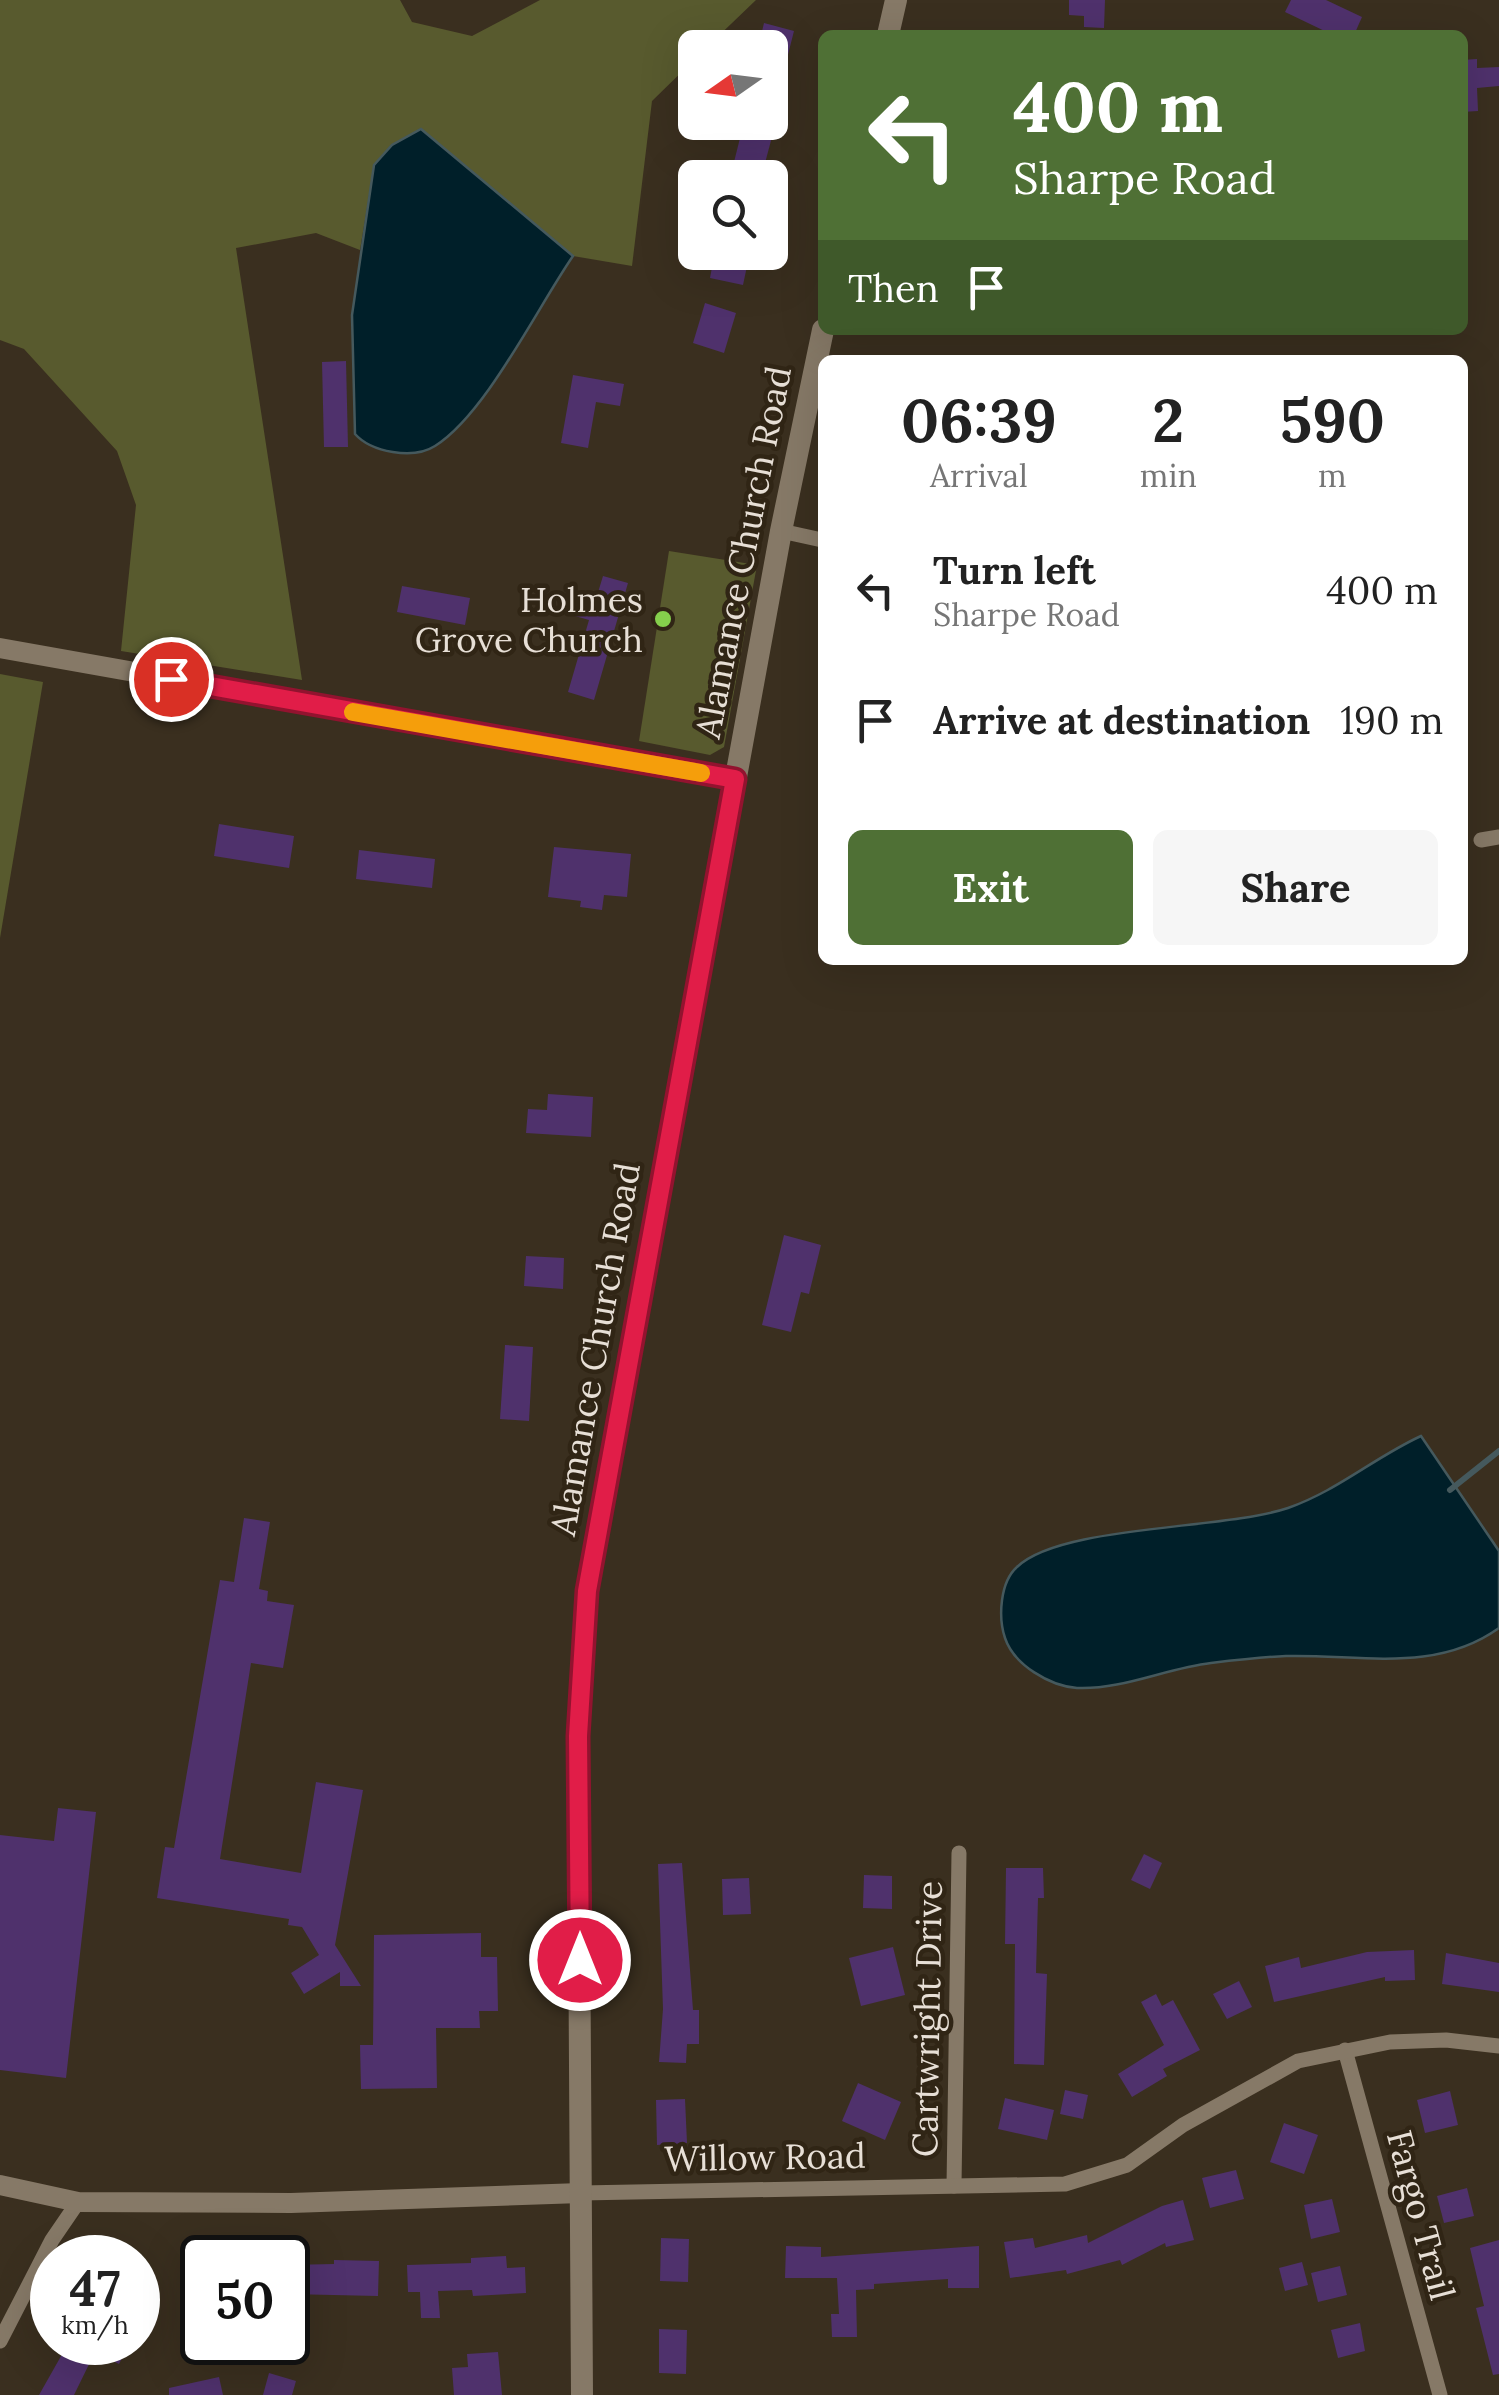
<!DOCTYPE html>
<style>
:root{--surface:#fff;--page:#f6f6f6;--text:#222;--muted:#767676;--accent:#4f7035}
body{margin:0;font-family:Lora,serif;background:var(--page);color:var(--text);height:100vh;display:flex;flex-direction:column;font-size:38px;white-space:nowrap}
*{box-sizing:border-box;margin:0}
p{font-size:32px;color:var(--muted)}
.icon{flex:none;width:55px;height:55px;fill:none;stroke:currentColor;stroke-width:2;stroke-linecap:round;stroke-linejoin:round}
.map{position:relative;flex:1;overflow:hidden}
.panel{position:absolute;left:818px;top:355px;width:650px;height:610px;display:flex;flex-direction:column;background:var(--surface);border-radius:15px;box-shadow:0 10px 40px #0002}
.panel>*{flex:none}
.top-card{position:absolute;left:818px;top:30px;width:650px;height:305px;border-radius:15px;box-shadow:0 10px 40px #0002;background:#4f7035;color:#fff;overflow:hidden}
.needle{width:65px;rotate:256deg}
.buttons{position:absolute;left:678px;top:30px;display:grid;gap:20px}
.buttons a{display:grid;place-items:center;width:110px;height:110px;border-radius:15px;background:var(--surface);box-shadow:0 10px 40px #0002;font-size:50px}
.speed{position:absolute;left:30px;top:2235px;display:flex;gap:20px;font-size:50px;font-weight:700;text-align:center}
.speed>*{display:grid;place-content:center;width:130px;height:130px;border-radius:50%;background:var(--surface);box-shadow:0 10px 40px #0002;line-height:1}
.speed small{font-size:25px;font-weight:400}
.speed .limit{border:5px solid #111;border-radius:15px;background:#fff;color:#111}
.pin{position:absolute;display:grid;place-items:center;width:85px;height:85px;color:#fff;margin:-42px;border:5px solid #fff;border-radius:50%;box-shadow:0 2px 10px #0007}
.me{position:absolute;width:110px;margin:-55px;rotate:0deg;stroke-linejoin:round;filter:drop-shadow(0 0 8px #0008)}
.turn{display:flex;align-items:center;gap:35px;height:210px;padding:0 30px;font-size:45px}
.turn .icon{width:130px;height:130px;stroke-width:2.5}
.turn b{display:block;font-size:70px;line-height:85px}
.then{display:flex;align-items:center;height:95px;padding:0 30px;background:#0003;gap:20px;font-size:38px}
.eta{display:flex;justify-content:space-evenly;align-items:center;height:170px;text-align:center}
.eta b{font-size:60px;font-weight:700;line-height:70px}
.primary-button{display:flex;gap:20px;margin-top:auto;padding:20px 30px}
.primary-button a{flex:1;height:115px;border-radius:15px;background:var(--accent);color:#fff;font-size:40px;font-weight:700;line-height:115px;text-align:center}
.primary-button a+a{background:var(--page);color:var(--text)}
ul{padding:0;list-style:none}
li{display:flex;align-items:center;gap:30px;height:130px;padding:0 30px}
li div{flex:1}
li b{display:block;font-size:38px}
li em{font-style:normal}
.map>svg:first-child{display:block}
.green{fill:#585a2e}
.water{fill:#001f29;stroke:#45595d;stroke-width:2.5}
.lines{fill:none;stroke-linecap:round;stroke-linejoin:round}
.stream{stroke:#45595d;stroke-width:6}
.building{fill:#4f316c}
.minor{stroke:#867967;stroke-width:15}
.tertiary{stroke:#867967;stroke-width:20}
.secondary{stroke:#867967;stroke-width:22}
.route-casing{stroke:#92132f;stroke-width:25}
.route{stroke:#e11d48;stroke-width:18}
.slow{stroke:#f59e0b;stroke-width:18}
.poi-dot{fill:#85cf4c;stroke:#302515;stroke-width:4}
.labels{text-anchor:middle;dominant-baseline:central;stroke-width:9;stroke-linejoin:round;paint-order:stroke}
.street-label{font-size:35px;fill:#e7dfd6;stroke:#302515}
.poi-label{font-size:35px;fill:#e7dfd6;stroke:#302515;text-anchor:end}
</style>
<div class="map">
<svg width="1499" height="2395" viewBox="0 0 1499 2395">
<rect width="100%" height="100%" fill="#3a2f1f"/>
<g class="green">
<path d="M0,0H400L412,22L472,36L540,0H756L707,47L695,48V59L652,101L632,266L573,256L421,129L374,165L360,250L316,233L236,248L302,680L121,651L136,505L117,451L24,349L0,340Z"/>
<path d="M669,551L757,565L724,747L710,755L639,741Z"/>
<path d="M0,674L43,682L0,938Z"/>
</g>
<g class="water">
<path d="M421,129L573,256C537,308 486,414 435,446C413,460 371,452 355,434L352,315L374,165L392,145Z"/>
<path d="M1421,1436L1499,1551V1628C1435,1674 1360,1654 1286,1656C1261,1657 1236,1660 1211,1663C1167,1668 1122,1690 1077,1688C1050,1686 1014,1665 1005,1638C998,1617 1000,1582 1017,1567C1060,1525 1222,1530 1288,1508C1337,1491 1375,1457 1421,1436Z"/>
</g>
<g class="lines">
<path class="stream" d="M1450,1490L1499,1451"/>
</g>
<g class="building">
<path d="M1069,0H1105L1104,28L1084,27V16L1069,15Z"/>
<path d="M1291,0H1326L1362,17L1354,35H1333L1285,12Z"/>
<path d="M764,23L794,31L776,102H770V48H758Z"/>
<path d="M1477,59V68L1499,67V86L1477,88L1478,111L1462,112V60Z"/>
<path d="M744,122H776L761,178H730Z"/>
<path d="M715,252H750L743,285L710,278Z"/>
<path d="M705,303L736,313L724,353L693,343Z"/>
<path d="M346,361L348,447H324L322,362Z"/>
<path d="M573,375L624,384L620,406L596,402L588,448L561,443Z"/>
<path d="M603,576L628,583L594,700L568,692L589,620L575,616L582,594L596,599Z"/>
<path d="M402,586L470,598L465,625L397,612Z"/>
<path d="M219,824L294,836L289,868L214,856Z"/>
<path d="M554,847L631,854L627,897L604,895L602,910L580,907L581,901L548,897Z"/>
<path d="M359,850L435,859L432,888L356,879Z"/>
<path d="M548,1094L593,1097L591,1137L526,1133L528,1109L547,1110Z"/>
<path d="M784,1235L821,1245L809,1294L801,1292L791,1332L762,1325Z"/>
<path d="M526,1256L564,1258L563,1289L524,1286Z"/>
<path d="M505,1345L533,1347L529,1421L500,1419Z"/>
<path d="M244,1518L270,1522L259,1589L268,1591L267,1601L294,1605L283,1668L251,1663L220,1859L301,1873L316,1782L363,1790L335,1945L361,1986H340V1972L304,1994L291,1973L319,1955L302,1927L288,1925L289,1919L157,1898L165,1847L174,1848L220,1580L234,1582Z"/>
<path d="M58,1808L96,1812L66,2078L0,2070V1835L54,1841Z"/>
<path d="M1144,1854L1162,1863L1150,1889L1131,1880Z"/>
<path d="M682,1863L693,2010H699V2044H687L686,2063L659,2062L663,2009L658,1864Z"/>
<path d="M1006,1868H1043L1044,1898H1038L1036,1973L1047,1974L1044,2065L1014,2064L1015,1944H1005Z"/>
<path d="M864,1875L892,1876V1909L863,1908Z"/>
<path d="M749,1878L751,1914L723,1915L722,1879Z"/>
<path d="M481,1933V1957H497L498,2011H479L480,2028H436L437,2088L361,2089L360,2045H373L374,1935Z"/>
<path d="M893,1947L905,1995L861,2006L849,1958Z"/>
<path d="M1414,1950L1415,1980L1385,1981V1977L1274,2002L1265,1966L1299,1957L1301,1968L1367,1952Z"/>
<path d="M1446,1953L1499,1963V1992L1442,1984Z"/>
<path d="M1239,1981L1252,2007L1227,2019L1213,1994Z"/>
<path d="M1156,1994L1162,2006L1173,2000L1200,2050L1163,2069L1167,2076L1132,2097L1118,2074L1164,2045L1141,2002Z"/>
<path d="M858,2083L901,2102L885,2140L842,2121Z"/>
<path d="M1065,2090L1088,2095L1083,2119L1060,2114Z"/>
<path d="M1450,2091L1458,2125L1425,2133L1417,2100Z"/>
<path d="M1005,2098L1054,2110L1047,2140L998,2129Z"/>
<path d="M685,2099L687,2143L657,2145L656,2100Z"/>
<path d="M1284,2123L1318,2135L1304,2174L1270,2162Z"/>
<path d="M1236,2170L1244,2199L1210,2208L1202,2178Z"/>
<path d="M1467,2188L1474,2216L1444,2223L1437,2196Z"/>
<path d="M1332,2199L1340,2232L1311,2239L1304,2205Z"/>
<path d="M1183,2200L1194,2240L1166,2247L1165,2243L1122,2265L1120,2260L1067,2274L1066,2270L1010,2278L1004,2242L1033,2238L1035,2248L1087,2235L1088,2243L1162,2206Z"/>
<path d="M661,2238L689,2239L688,2282L660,2281Z"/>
<path d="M1499,2240V2374L1493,2375L1476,2308L1484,2306L1470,2248Z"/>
<path d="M786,2246L821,2247V2257L979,2246V2288H948V2279L874,2284V2289L856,2290L857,2337H832L831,2314H839L837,2278H785Z"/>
<path d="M506,2256L507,2268L525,2267L526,2293L473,2296L472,2290L438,2291L440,2318H421L420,2292H408L407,2265L471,2263V2258Z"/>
<path d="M334,2260L379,2261L378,2296L288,2294V2265L334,2264Z"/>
<path d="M1302,2262L1308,2285L1285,2291L1279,2268Z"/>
<path d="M1340,2266L1347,2295L1318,2302L1311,2273Z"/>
<path d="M1360,2323L1365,2351L1338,2358L1331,2330Z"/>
<path d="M659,2329L687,2330L686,2374L659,2373Z"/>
<path d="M69,2342H130L119,2364L95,2352L74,2395H39Z"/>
<path d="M498,2352L502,2395H454L452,2368L468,2367L467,2354Z"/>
<path d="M269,2373L296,2381L292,2395H263Z"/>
<path d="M219,2377L223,2395H169V2388Z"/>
</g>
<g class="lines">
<g class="minor">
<path d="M781,531L822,540"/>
<path d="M1481,840L1499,837"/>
<path d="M1345,2050L1440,2395"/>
<path d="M954,2186L959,1853"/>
<path d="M581,2193L1065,2184L1127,2165L1183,2125L1298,2061L1390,2042L1446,2040L1499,2046"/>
<path d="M0,2341L52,2240L78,2202"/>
</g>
<g class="tertiary">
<path d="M0,648L735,779"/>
<path d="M0,2185L78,2202L291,2203L581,2193"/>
</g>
<g class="secondary">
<path d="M888,35L896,0"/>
<path d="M582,2395L578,1736L587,1591L781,531L823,330"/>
</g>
</g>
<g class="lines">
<defs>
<path id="route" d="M171,679L735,779L587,1591L578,1736L580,1960"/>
</defs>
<use href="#route" class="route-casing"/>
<use href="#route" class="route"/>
<path class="slow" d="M353,712L701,773"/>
</g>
<circle class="poi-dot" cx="663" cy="619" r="10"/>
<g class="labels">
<g class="street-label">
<text transform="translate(743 552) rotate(-79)">Alamance Church Road</text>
<text transform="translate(595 1349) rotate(-80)">Alamance Church Road</text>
<text transform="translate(927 2019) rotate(-89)">Cartwright Drive</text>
<text transform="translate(765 2157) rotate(-1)">Willow Road</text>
<text transform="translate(1421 2215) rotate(75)">Fargo Trail</text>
</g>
<g class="poi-label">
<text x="643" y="599">Holmes<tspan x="643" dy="40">Grove Church</tspan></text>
</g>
</g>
</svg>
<div class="buttons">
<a><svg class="needle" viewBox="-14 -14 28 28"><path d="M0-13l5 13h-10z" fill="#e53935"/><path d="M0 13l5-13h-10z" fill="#767676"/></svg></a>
<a><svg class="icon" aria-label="search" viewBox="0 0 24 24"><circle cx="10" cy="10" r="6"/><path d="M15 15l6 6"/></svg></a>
</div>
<div class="speed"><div>47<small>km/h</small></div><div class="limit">50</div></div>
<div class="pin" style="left:171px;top:679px;background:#d93025"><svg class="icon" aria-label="arrive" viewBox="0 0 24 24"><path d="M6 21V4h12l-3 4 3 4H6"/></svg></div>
<svg class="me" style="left:580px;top:1960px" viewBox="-20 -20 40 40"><circle r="17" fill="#e11d48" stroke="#fff" stroke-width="3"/><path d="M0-11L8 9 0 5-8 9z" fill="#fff"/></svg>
<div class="top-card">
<div class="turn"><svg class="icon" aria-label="left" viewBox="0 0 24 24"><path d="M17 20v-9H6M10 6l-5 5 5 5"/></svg><div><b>400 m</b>Sharpe Road</div></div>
<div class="then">Then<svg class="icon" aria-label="arrive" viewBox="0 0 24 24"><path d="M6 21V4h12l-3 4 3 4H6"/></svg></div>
</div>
<section class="panel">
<div class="eta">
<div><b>06:39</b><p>Arrival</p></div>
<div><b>2</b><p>min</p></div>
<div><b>590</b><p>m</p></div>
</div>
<ul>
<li><svg class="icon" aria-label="left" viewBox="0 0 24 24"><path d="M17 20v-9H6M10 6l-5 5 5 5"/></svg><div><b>Turn left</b><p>Sharpe Road</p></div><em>400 m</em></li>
<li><svg class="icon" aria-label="arrive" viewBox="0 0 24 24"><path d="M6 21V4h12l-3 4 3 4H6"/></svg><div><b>Arrive at destination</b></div><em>190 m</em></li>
</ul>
<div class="primary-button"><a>Exit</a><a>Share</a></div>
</section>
</div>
